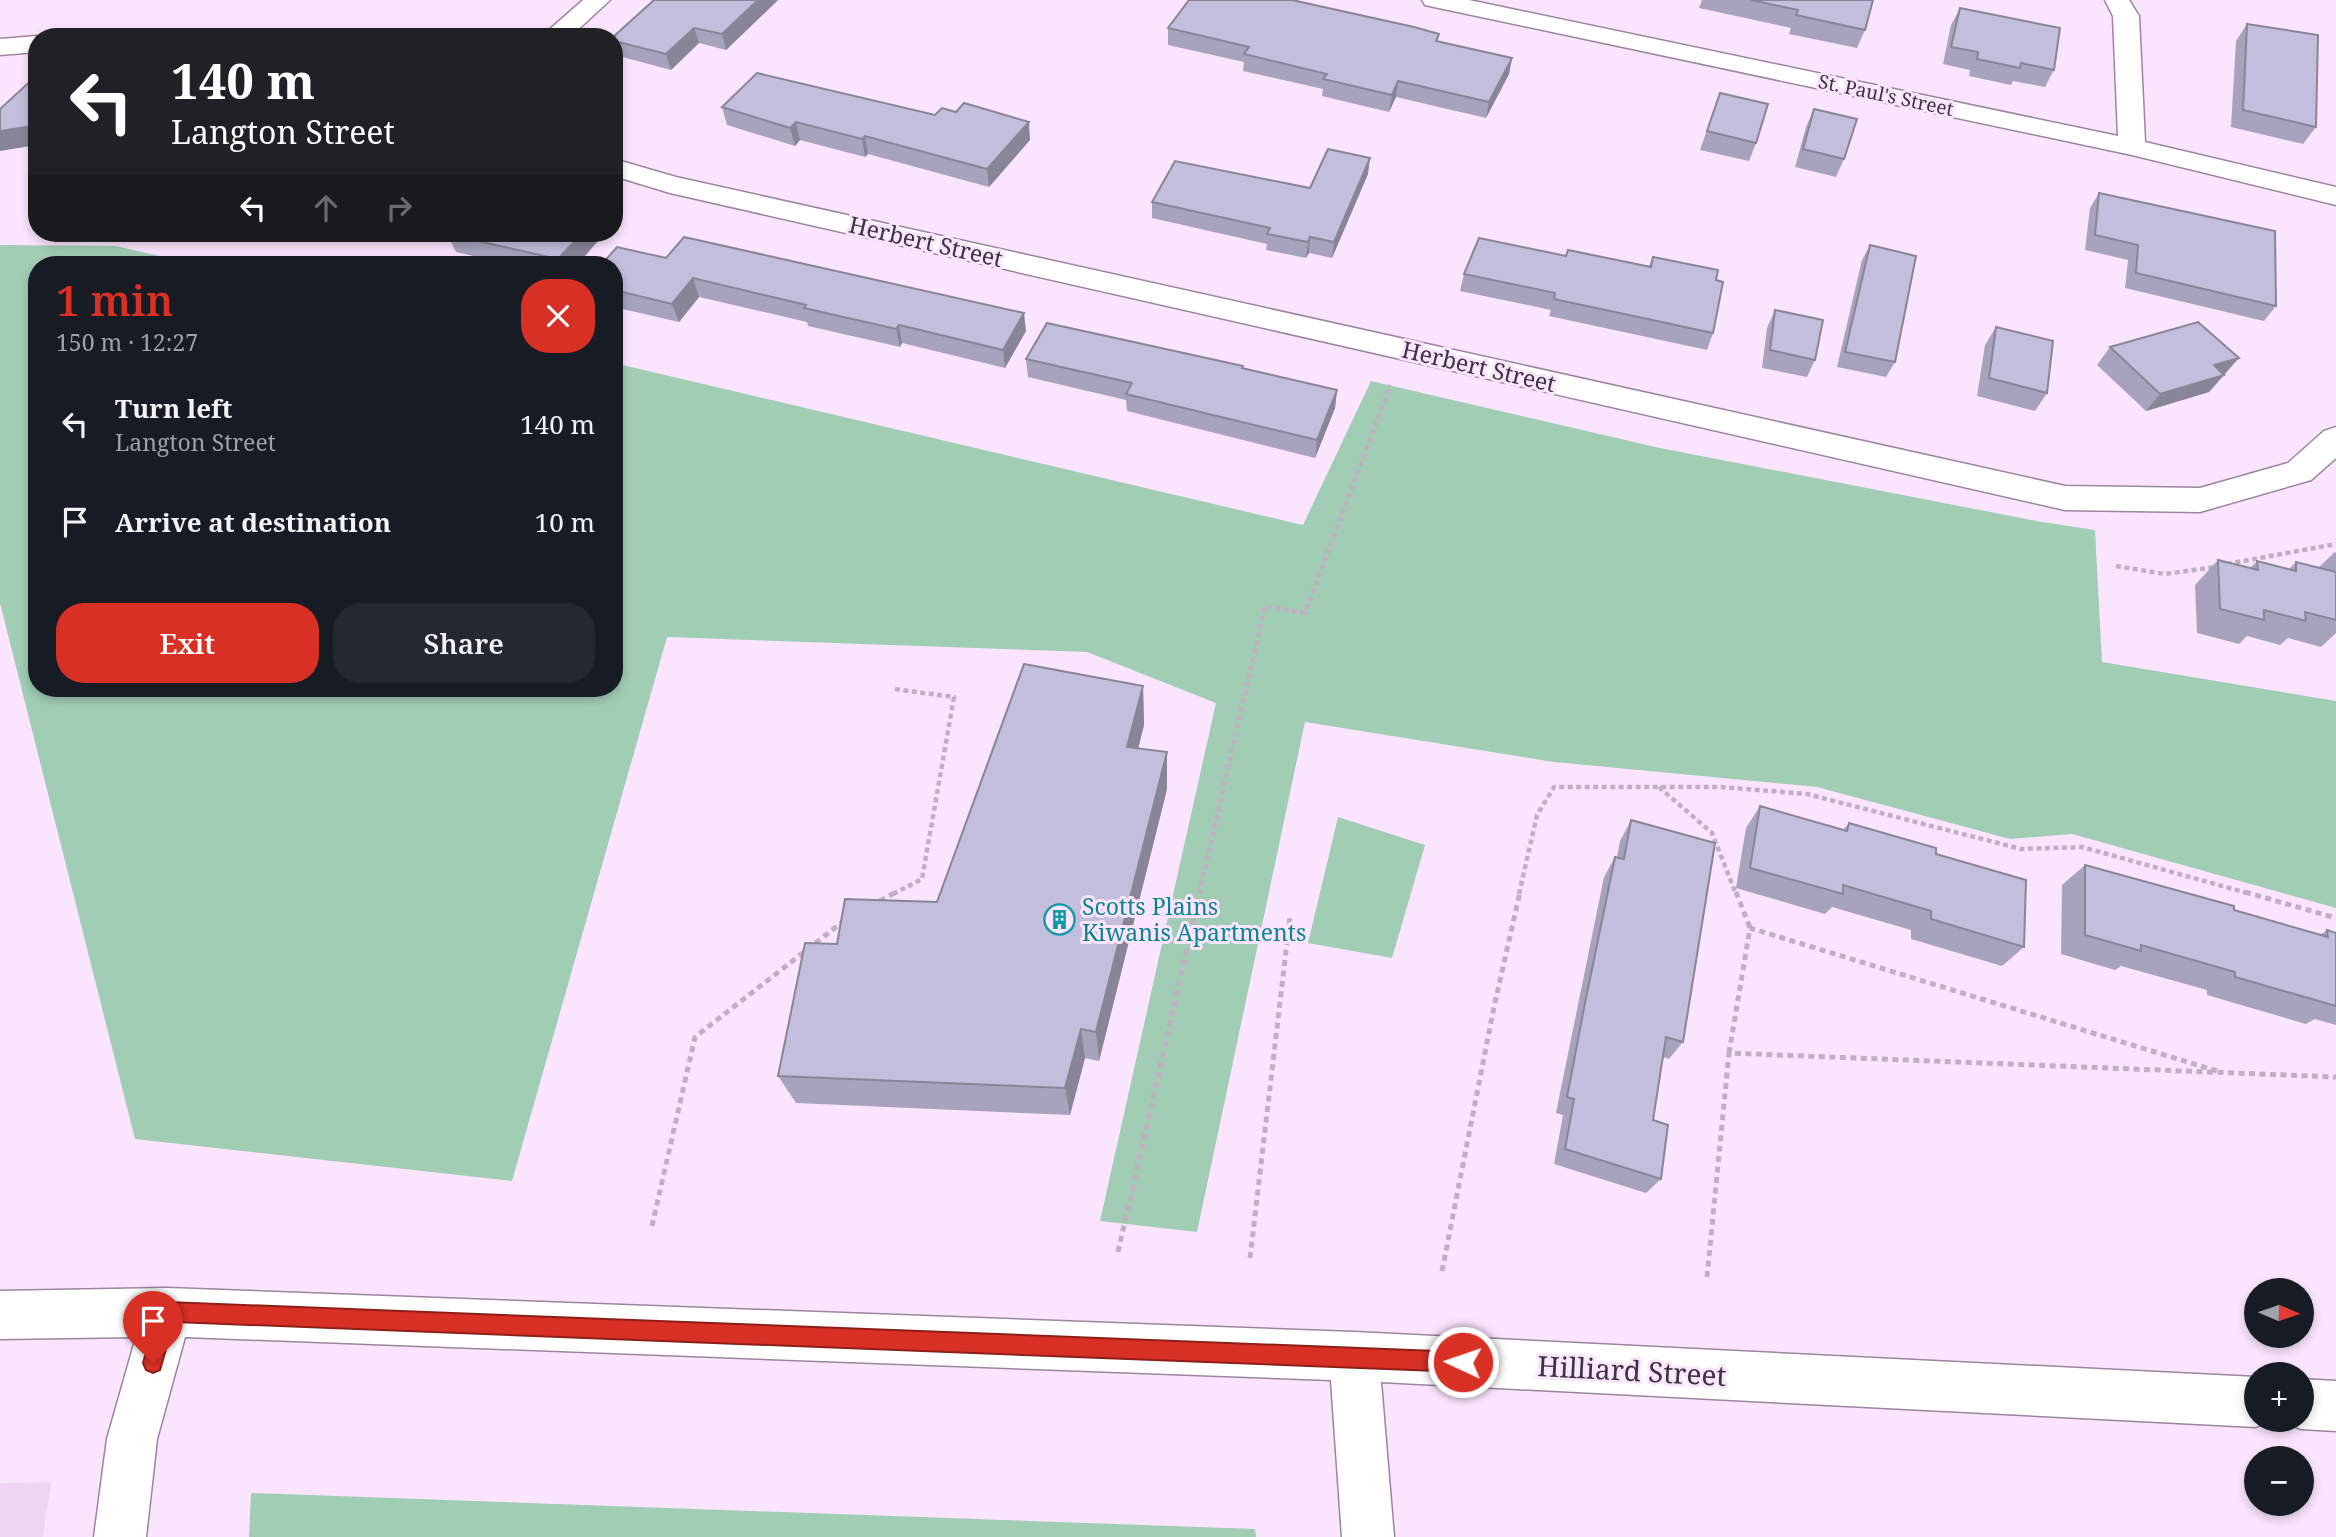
<!DOCTYPE html>
<meta charset="utf-8">
<style>
:root{--surface:#171b24;--page:#242831;--text:#f1f3f6;--muted:#9ea1a6;--accent:#d93025}
body{margin:0;font-family:"Noto Serif",serif;background:var(--page);color:var(--text);height:100vh;display:flex;flex-direction:column;font-size:26px;white-space:nowrap}
*{box-sizing:border-box;margin:0}
p{font-size:23px;color:var(--muted)}
.icon{flex:none;width:38px;height:38px;fill:none;stroke:currentColor;stroke-width:2;stroke-linecap:round;stroke-linejoin:round}
.map{position:relative;flex:1;overflow:hidden}
.side{position:absolute;left:28px;top:256px;width:595px;height:441px;display:flex;flex-direction:column;background:var(--surface);border-radius:28px;box-shadow:0 4px 10px #0003}
.side>*{flex:none}
.banner{position:absolute;left:28px;top:28px;width:595px;height:214px;border-radius:28px;box-shadow:0 4px 10px #0003;background:#202124;color:#fff;overflow:hidden}
.needle{width:46px;rotate:92deg}
.tools{position:absolute;left:2244px;top:1278px;display:grid;gap:14px}
.tools a{display:grid;place-items:center;width:70px;height:70px;border-radius:50%;background:var(--surface);box-shadow:0 4px 10px #0003;font-size:35px}
.pin{position:absolute;display:grid;place-items:center;width:60px;height:60px;color:#fff;margin:-72px -30px;border-radius:50% 50% 50% 0;rotate:-45deg;box-shadow:0 0 7px #0007}
.pin .icon{rotate:45deg}
.me{position:absolute;width:77px;margin:-38px;rotate:273deg;stroke-linejoin:round;filter:drop-shadow(0 0 5px #0008)}
.turn{display:flex;align-items:center;gap:24px;height:147px;padding:0 28px;font-size:32px}
.turn .icon{width:91px;height:91px;stroke-width:2.5}
.turn b{display:block;font-size:49px;line-height:60px}
.lanes{display:flex;align-items:center;height:66px;padding:0 28px;background:#0003;justify-content:center;gap:35px;direction:ltr}
.lanes .off{opacity:.35}
.round{display:grid;place-items:center;flex:none;width:74px;height:74px;border-radius:28px;background:var(--page)}
.overview{display:flex;align-items:center;justify-content:space-between;height:119px;padding:0 28px}
h1{font-size:42px;font-weight:600;line-height:52px;color:var(--accent)}
.cta{display:flex;gap:14px;margin-top:auto;padding:14px 28px}
.cta a{flex:1;height:80px;border-radius:28px;background:var(--accent);color:#fff;font-size:28px;font-weight:600;line-height:80px;text-align:center}
.cta a+a{background:var(--page);color:var(--text)}
ul{padding:0;list-style:none}
li{display:flex;align-items:center;gap:21px;height:98px;padding:0 28px}
li div{flex:1}
li b{display:block;font-size:26px}
li em{font-style:normal}
.map>svg:first-child{display:block}
.built{fill:#efd5f3}
.green{fill:#a2cdb5}
.lines{fill:none;stroke-linecap:round;stroke-linejoin:round}
.minor-casing{stroke:#9a869d;stroke-width:3}
.path-far2{stroke:#c1afc4;stroke-width:3.5;stroke-dasharray:3.5 2.5;stroke-linecap:butt}
.path-far1{stroke:#c1afc4;stroke-width:4.5;stroke-dasharray:5 3.5;stroke-linecap:butt}
.path{stroke:#c1afc4;stroke-width:5;stroke-dasharray:6 4.5;stroke-linecap:butt}
.minor{fill:#fff;fill-rule:evenodd}
.wall{fill:#a7a3bc}
.shaded-wall{fill:#888599}
.building{fill:#c2bedb;stroke:#888599;stroke-width:2}
.route{fill:#d93025;stroke:#8d1f18;stroke-width:2}
.labels{text-anchor:middle;dominant-baseline:central;stroke-width:6;stroke-linejoin:round;paint-order:stroke}
.far-street-label{font-size:19px;fill:#3c343e;stroke:#fbe5fe}
.street-label{font-size:23px;fill:#3c343e;stroke:#fbe5fe}
.culture-label{font-size:23px;fill:#0d838f;stroke:#fbe5fe;text-anchor:start}
.near-street-label{font-size:28px;fill:#3c343e;stroke:#fbe5fe}
</style>
<div class="map">
<svg width="2336" height="1537" viewBox="0 0 2336 1537">
<rect width="100%" height="100%" fill="#fbe5fe"/>
<path class="built" d="M51,1482L43,1537H0V1483Z"/>
<g class="green">
<path d="M0,245L116,246L194,264H37V688H614V363L1303,525L1371,381L1660,448L2042,522L2095,530L2102,662L2336,701V908L2072,834L2010,839L1817,787L1554,762L1305,722L1197,1232L1100,1221L1216,703L1087,652L667,637L512,1181L135,1139L0,603Z"/>
<path d="M1338,817L1425,845L1392,958L1308,943Z"/>
<path d="M251,1493L1255,1529L1256,1537H249Z"/>
</g>
<g class="lines">
<defs>
<g id="minor">
<path d="M583,0H610L570,37H541Z"/>
<path d="M1422,0H1469L2118,136L2113,16L2105,0H2129L2139,16L2145,142L2336,187V205L2132,155L1434,7L1425,5Z"/>
<path d="M37,36V52L0,55V39Z"/>
<path d="M614,159L676,177L2065,486L2200,488L2288,463L2324,431L2336,427V458L2311,480L2200,512L2065,510L670,193L614,176Z"/>
<path d="M167,1288L1354,1332L2256,1377V1419H2274L2256,1427L1381,1382L1394,1537H1342L1331,1380L185,1337L157,1439L146,1537H94L107,1439L136,1337L0,1339V1291Z"/>
<path d="M2301,1379L2336,1381V1431L2301,1429L2283,1422L2282,1419H2301Z"/>
</g>
</defs>
<use href="#minor" class="minor-casing"/>
<path class="path-far2" d="M1387,392L1390,385"/>
<g class="path-far1">
<path d="M2227,564L2336,544"/>
<path d="M2116,566L2165,574L2215,567"/>
<path d="M1659,787L1712,833L1736,894"/>
<path d="M893,894L922,879L954,697L894,689"/>
<path d="M1199,894L1265,606L1305,613L1388,391"/>
<path d="M1519,894L1537,815L1554,787H1721L1807,794L2021,849L2082,847L2251,894"/>
</g>
<g class="path">
<path d="M1736,892L1750,928"/>
<path d="M2245,892L2336,918"/>
<path d="M880,901L896,892"/>
<path d="M1729,1053L1750,928L2217,1071"/>
<path d="M652,1226L695,1037L845,920"/>
<path d="M1118,1252L1200,892"/>
<path d="M1250,1258L1290,917"/>
<path d="M1442,1271L1494,1007L1520,892"/>
<path d="M1707,1277L1729,1053L2336,1077"/>
</g>
<use href="#minor" class="minor"/>
</g>
<g class="wall">
<path d="M654,0H778L726,50L699,43L671,70L615,55L614,53V37Z"/>
<path d="M1702,0H1873L1865,30L1857,48L1789,34L1791,28L1699,8Z"/>
<path d="M1960,8L2054,70L2045,87L2013,81L2011,85L1969,76L1970,70L1943,64L1951,25Z"/>
<path d="M2247,24L2316,127L2303,144L2231,127L2236,41Z"/>
<path d="M1168,28L1439,34L1438,41L1512,58L1509,74L1486,118L1396,97L1389,112L1322,96L1323,89L1243,71L1244,62L1168,45Z"/>
<path d="M1720,93L1756,143L1749,161L1700,150Z"/>
<path d="M722,107L1030,140L989,187L868,154L865,157L800,140L795,146L727,125Z"/>
<path d="M1814,109L1844,159L1836,177L1795,167L1806,127Z"/>
<path d="M1368,174L1332,258L1309,253L1306,258L1266,250L1267,244L1152,218V202L1310,188Z"/>
<path d="M2099,193L2276,306L2264,321L2125,288L2128,260L2085,250L2090,208Z"/>
<path d="M447,234L603,235L578,264H508L456,252Z"/>
<path d="M1870,245L1895,362L1886,377L1837,367L1862,260Z"/>
<path d="M1566,256L1649,266L1653,257L1716,280L1713,333L1707,350L1549,316L1551,310L1460,291L1464,274Z"/>
<path d="M666,258L1026,331L1005,368L902,343L900,347L808,326L807,322L699,297L679,322L614,307V264Z"/>
<path d="M1775,310L1815,360L1807,377L1762,368L1767,328Z"/>
<path d="M1996,327L2047,393L2035,411L1977,396L1985,345Z"/>
<path d="M2110,347L2225,376H2223L2209,392L2146,411L2097,365Z"/>
<path d="M1026,359L1243,366V368L1337,390L1335,408L1315,458L1127,411L1126,400L1028,377Z"/>
<path d="M2335,552L2336,553V633L2321,647L2288,638L2280,645L2247,636L2239,644L2197,633L2195,585L2218,560L2250,568L2257,561L2289,569L2296,562L2318,568Z"/>
<path d="M1143,686L1144,725L1138,749L1167,789L1099,1061L1085,1058L1070,1115L796,1103L778,1076L837,944L937,902Z"/>
<path d="M1760,806L1843,830L1849,823L1936,854L2024,947L2002,966L1911,939V930L1832,907L1825,914L1736,888L1746,828Z"/>
<path d="M1631,820L1683,1042L1669,1059L1663,1057L1653,1120L1661,1179L1646,1193L1554,1164L1563,1115L1556,1113L1604,877L1615,857H1617L1620,841Z"/>
<path d="M2085,865L2234,910L2320,935L2327,930L2336,933V1025L2315,1019L2306,1024L2207,995V990L2121,966L2115,970L2061,954L2062,885Z"/>
</g>
<g class="shaded-wall">
<path d="M758,0H778L726,50L722,34Z"/>
<path d="M694,28L699,43L671,70L666,54Z"/>
<path d="M1512,58L1509,74L1486,118L1489,102Z"/>
<path d="M1398,81L1396,97L1389,112L1392,95Z"/>
<path d="M796,122L800,140L795,146L790,128Z"/>
<path d="M1029,122L1030,140L989,187L987,169Z"/>
<path d="M33,126L37,131V145L0,151V131Z"/>
<path d="M865,136L868,154L865,157L862,139Z"/>
<path d="M1370,158L1368,174L1332,258L1334,242Z"/>
<path d="M582,233H602L603,235L578,264H561L558,259Z"/>
<path d="M1310,237L1309,253L1306,258L1308,242Z"/>
<path d="M693,278L699,297L679,322L672,304Z"/>
<path d="M1024,313L1026,331L1005,368L1003,350Z"/>
<path d="M899,325L902,343L900,347L896,329Z"/>
<path d="M2239,358L2209,392L2146,411L2160,394L2214,365Z"/>
<path d="M1337,390L1335,408L1315,458L1317,440Z"/>
<path d="M1143,686L1144,725L1129,785L1127,747Z"/>
<path d="M1167,752V789L1099,1061L1096,1032Z"/>
<path d="M1081,1029L1085,1058L1070,1115L1065,1088Z"/>
</g>
<g class="building">
<path d="M654,0H758L722,34L694,28L666,54L614,41V37H613Z"/>
<path d="M1189,0H1292L1414,27L1439,34L1436,41L1512,58L1489,102L1398,81L1392,95L1323,79L1327,74L1244,54L1249,47L1168,28Z"/>
<path d="M1751,0H1873L1865,30L1796,15L1798,10Z"/>
<path d="M1960,8L2060,28L2054,70L2021,63L2020,68L1977,59L1978,52L1951,47Z"/>
<path d="M2247,24L2318,35L2316,127L2243,110Z"/>
<path d="M757,73L935,115L942,108L956,112L964,103L1029,122L987,169L865,136L862,139L796,122L790,128L722,107Z"/>
<path d="M37,75V128L33,126L0,131V109Z"/>
<path d="M1720,93L1768,104L1756,143L1707,131Z"/>
<path d="M1814,109L1857,119L1844,159L1803,149Z"/>
<path d="M1328,149L1370,158L1334,242L1310,237L1308,242L1267,234L1270,228L1152,202L1175,161L1310,188Z"/>
<path d="M2099,193L2275,231L2276,306L2136,273L2138,245L2095,235Z"/>
<path d="M448,233H582L558,259L447,234Z"/>
<path d="M684,237L1024,313L1003,350L899,325L896,329L804,308L806,305L693,278L672,304L614,290V264H602L617,247L666,258Z"/>
<path d="M1479,238L1566,256L1568,250L1651,267L1653,257L1718,270L1716,280L1723,282L1713,333L1554,299L1555,293L1464,274Z"/>
<path d="M1870,245L1916,256L1895,362L1845,352Z"/>
<path d="M1775,310L1823,320L1815,360L1770,350Z"/>
<path d="M2198,322L2239,358L2214,365L2224,375L2160,394L2110,347Z"/>
<path d="M1047,323L1243,366L1242,368L1337,390L1317,440L1126,394L1132,383L1026,359Z"/>
<path d="M1996,327L2053,341L2047,393L1989,378Z"/>
<path d="M2218,560L2258,570L2257,561L2296,571V562L2336,572V620L2305,612L2306,621L2264,610V620L2220,609Z"/>
<path d="M1024,664L1143,686L1127,747L1167,752L1096,1032L1081,1029L1065,1088L778,1076L805,943L837,944L845,899L937,902Z"/>
<path d="M1760,806L1847,831L1849,823L1936,848V854L2026,880L2024,947L1931,919V911L1843,885V894L1750,868Z"/>
<path d="M1631,820L1715,843L1683,1042L1666,1037L1653,1120L1668,1125L1661,1179L1565,1149L1574,1099L1567,1097L1584,1008L1615,857L1624,859Z"/>
<path d="M2085,865L2234,906V910L2328,937L2327,930L2336,933V1006L2235,977V972L2141,945V951L2085,935Z"/>
</g>
<path class="route" d="M167,1302L1463,1352L1471,1355L1474,1362L1471,1369L1463,1372L174,1322L160,1370L153,1373L146,1370L143,1363L157,1312L160,1305Z"/>
<defs>
<symbol id="building-ring" viewBox="-11 -11 22 22"><circle r="9.5" fill="#fbe5fe" stroke="#0f9aa8" stroke-width="1.5"/><path d="M-4-6H4V6H1V3H-1V6H-4ZM-2.5-4.3h1.7v1.8h-1.7ZM.8-4.3h1.7v1.8H.8ZM-2.5-1h1.7V.8h-1.7ZM.8-1h1.7V.8H.8Z" fill="#0f9aa8"/></symbol>
</defs>
<g fill-rule="evenodd">
<use href="#building-ring" x="1042" y="902" width="35" height="35"/>
</g>
<g class="labels">
<g class="far-street-label">
<text transform="translate(1886 95) rotate(12)">St. Paul's Street</text>
</g>
<g class="street-label">
<text transform="translate(926 241) rotate(13)">Herbert Street</text>
<text transform="translate(1479 366) rotate(13)">Herbert Street</text>
</g>
<g class="culture-label">
<text x="1082" y="906">Scotts Plains<tspan x="1082" dy="26">Kiwanis Apartments</tspan></text>
</g>
<g class="near-street-label">
<text transform="translate(1632 1370) rotate(3)">Hilliard Street</text>
</g>
</g>
</svg>
<div class="tools">
<a><svg class="needle" viewBox="-14 -14 28 28"><path d="M0-13l5 13h-10z" fill="#e53935"/><path d="M0 13l5-13h-10z" fill="#9ea1a6"/></svg></a>
<a>+</a>
<a>−</a>
</div>
<div class="pin" style="left:153px;top:1363px;background:#d93025"><svg class="icon" aria-label="arrive" viewBox="0 0 24 24"><path d="M6 21V4h12l-3 4 3 4H6"/></svg></div>
<svg class="me" style="left:1463px;top:1362px" viewBox="-20 -20 40 40"><circle r="17" fill="#d93025" stroke="#fff" stroke-width="3"/><path d="M0-11L8 9 0 5-8 9z" fill="#fff"/></svg>
<div class="banner">
<div class="turn"><svg class="icon" aria-label="left" viewBox="0 0 24 24"><path d="M17 20v-9H6M10 6l-5 5 5 5"/></svg><div><b>140 m</b>Langton Street</div></div>
<div class="lanes"><svg class="icon" aria-label="left" viewBox="0 0 24 24"><path d="M17 20v-9H6M10 6l-5 5 5 5"/></svg><svg class="icon off" aria-label="ahead" viewBox="0 0 24 24"><path d="M12 20V5M6 11l6-6 6 6"/></svg><svg class="icon off" aria-label="right" viewBox="0 0 24 24"><path d="M7 20v-9h11M14 6l5 5-5 5"/></svg></div>
</div>
<section class="side">
<div class="overview"><div><h1>1 min</h1><p>150 m · 12:27</p></div><a class="round" style="background:#d93025;color:#fff"><svg class="icon" aria-label="close" viewBox="0 0 24 24"><path d="M6 6l12 12M18 6L6 18"/></svg></a></div>
<ul>
<li><svg class="icon" aria-label="left" viewBox="0 0 24 24"><path d="M17 20v-9H6M10 6l-5 5 5 5"/></svg><div><b>Turn left</b><p>Langton Street</p></div><em>140 m</em></li>
<li><svg class="icon" aria-label="arrive" viewBox="0 0 24 24"><path d="M6 21V4h12l-3 4 3 4H6"/></svg><div><b>Arrive at destination</b></div><em>10 m</em></li>
</ul>
<div class="cta"><a>Exit</a><a>Share</a></div>
</section>
</div>
